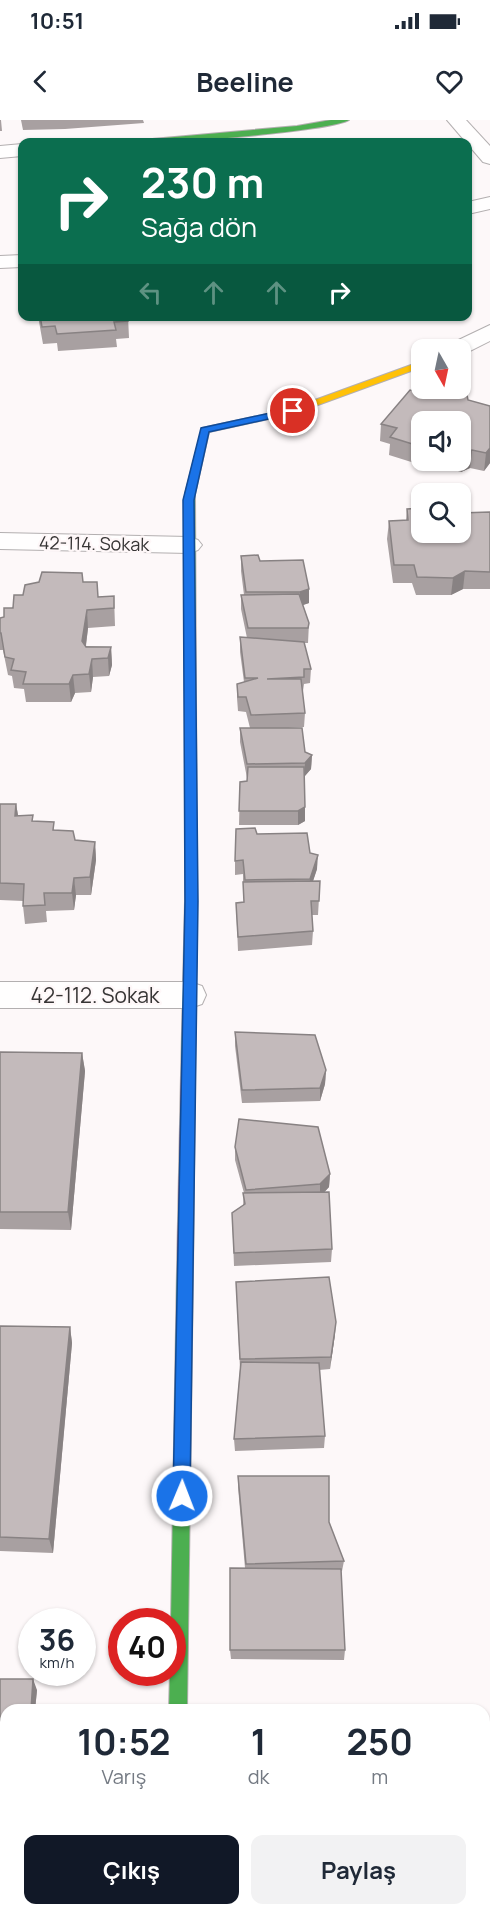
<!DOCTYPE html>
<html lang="tr">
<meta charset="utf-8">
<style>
:root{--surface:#fff;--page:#f2f2f3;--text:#1f2937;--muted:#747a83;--accent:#111827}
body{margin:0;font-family:Manrope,sans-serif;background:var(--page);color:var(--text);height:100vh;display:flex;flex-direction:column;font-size:22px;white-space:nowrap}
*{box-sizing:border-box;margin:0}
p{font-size:20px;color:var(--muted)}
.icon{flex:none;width:33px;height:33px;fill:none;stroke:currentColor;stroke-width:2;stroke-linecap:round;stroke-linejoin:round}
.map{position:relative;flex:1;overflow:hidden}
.panel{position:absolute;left:0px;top:1584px;width:490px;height:212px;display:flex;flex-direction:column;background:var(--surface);border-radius:18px 18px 0 0;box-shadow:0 2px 4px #0004}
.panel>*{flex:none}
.top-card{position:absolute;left:18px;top:18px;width:454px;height:183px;border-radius:12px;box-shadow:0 2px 4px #0004;background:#0b6e4f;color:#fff;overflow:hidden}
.needle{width:39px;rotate:171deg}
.controls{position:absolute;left:411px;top:219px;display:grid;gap:12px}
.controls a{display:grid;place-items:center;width:60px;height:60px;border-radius:12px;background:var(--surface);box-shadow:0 2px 4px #0004;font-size:30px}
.speed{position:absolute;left:18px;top:1488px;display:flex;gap:12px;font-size:30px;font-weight:700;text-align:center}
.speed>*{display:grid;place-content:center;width:78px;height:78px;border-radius:50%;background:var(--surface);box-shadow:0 2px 4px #0004;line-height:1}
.speed small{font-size:15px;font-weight:400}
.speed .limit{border:9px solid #d22;background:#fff;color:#111}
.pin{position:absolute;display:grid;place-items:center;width:51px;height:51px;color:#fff;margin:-26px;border:3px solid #fff;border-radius:50%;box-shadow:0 2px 6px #0007}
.me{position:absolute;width:66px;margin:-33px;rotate:1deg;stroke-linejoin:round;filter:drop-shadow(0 0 4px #0008)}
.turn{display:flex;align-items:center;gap:21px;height:126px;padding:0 24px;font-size:27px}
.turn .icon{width:78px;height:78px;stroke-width:2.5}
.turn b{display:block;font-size:42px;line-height:51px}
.lanes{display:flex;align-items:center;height:57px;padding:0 24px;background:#0003;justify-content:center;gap:30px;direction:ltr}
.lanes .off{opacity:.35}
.eta{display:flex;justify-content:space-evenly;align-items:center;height:102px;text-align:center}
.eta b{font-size:36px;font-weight:700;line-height:42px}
.cta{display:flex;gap:12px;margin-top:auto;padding:12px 24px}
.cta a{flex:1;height:69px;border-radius:12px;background:var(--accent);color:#fff;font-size:24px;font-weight:700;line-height:69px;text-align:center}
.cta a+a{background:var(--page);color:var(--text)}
.status{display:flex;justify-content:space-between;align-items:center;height:42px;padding:0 30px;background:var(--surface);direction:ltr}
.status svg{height:16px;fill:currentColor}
header{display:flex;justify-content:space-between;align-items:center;height:78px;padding:0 24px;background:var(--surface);font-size:27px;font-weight:700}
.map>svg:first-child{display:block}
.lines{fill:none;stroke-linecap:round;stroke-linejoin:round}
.street-casing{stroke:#b3afb0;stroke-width:2}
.fast-casing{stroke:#b3afb0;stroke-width:2}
.slow-casing{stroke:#b3afb0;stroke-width:2}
.jam-casing{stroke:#b3afb0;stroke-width:2}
.street{fill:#fffefe;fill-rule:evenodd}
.fast{fill:#4caf50;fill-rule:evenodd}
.slow{fill:#ffc107;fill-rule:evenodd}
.jam{fill:#c62828;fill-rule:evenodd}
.wall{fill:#a8a0a1;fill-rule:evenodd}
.shaded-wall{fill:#888283}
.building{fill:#c3babb;stroke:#888283;stroke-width:1.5}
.route{fill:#1a73e8;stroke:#114b97;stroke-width:1.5}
.labels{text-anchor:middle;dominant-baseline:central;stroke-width:4.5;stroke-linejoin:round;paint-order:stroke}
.far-street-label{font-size:18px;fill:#373535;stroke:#fef7f8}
.street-label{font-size:21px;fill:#373535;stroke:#fef7f8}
</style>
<div class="status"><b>10:51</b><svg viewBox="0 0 49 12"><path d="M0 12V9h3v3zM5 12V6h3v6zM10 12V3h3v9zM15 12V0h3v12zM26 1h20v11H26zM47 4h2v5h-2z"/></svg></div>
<header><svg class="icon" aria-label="back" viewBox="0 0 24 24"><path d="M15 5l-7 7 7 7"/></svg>Beeline<svg class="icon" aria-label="heart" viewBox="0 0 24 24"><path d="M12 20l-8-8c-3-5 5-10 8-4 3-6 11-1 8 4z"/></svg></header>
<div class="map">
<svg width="490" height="1795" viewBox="0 0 490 1795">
<rect width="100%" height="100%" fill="#fdf8f9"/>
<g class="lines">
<defs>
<g id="street">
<path d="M447,0H466L490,26V44L483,42Z"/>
<path d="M22,24V36L0,38V26Z"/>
<path d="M490,77V89L468,94V82Z"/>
<path d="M22,135V147L0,148V136Z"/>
<path d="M490,205V221L460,236V230H445L448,225Z"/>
<path d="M0,413L189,417L198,420L202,425L198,430L189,433L0,429Z"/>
<path d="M0,862H190L202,866L206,875L202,884L190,888H0Z"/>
<path d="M151,1790H198L199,1795H151Z"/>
</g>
<g id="fast">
<path d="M331,0H349C330,11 164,25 137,22L141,20L297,6Z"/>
<path d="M190,371L195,374L197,781L195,955L193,959H183L181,955L185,781V374Z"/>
<path d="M185,1142L190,1144L193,1149L187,1590H169L170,1552H172V1502H171L177,1149L180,1144Z"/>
</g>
<path id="slow" d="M422,241V247L296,293L209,312L195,374L190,377L185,374L202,308L290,289Z"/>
<path id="jam" d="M188,949L193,951L195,955L193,1149L190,1154L185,1156L180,1154L177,1149L181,955L183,951Z"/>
</defs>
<use href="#street" class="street-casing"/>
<use href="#fast" class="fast-casing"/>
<use href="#slow" class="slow-casing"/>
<use href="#jam" class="jam-casing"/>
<use href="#street" class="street"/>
<use href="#fast" class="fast"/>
<use href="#slow" class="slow"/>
<use href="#jam" class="jam"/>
</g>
<g class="wall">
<path d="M0,0H1L2,11H0Z"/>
<path d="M21,0H143L144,3L65,9L23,10Z"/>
<path d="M38,196H128L129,218L116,219L117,227L58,231L57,223L43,224Z"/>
<path d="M427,274L468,280L490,286V343L484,351L470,348L461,352L430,342L424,346L389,335L390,324L380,321L381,304ZM422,302H460V340H422Z"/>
<path d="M407,389L422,412L490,392V469H463L451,475H416L412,463H393L387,419L389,401L406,400Z"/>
<path d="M241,436L260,441L309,469V483L303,485L309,503L308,523H304L311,549L310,563L304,564L303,571H302L305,593L304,607L288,608L305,632L312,635L311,649L304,657L305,701L298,705H239L240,662L247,661V658L240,622V608H250L246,592L238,591L237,578V564L244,562L240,532V517L247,518L241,489V475H244L241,451Z"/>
<path d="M83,462L98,477L114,476L115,506L88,508L86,526L111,527L112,545L109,556L93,557L91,572L75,573L71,582H26L24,569L14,568L12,556L8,555L3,530H0V498L4,497L23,475Z"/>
<path d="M0,684H16L18,695L55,710L75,720L95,722L96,740L91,775H76L74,790L46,791L47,802L25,804L23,786V781L0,780Z"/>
<path d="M257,714L310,733L317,749L313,761H320L318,795H312L313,811L312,825L238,831L236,783L244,782L243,762V754L235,755V741Z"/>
<path d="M235,912L326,950L325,964L320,981L242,983L235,926Z"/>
<path d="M0,932L82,933L85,951L71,1110L0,1109Z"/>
<path d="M235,1027L330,1054L329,1067L324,1072L332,1129L331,1142L234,1146L232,1093L243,1085L244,1073L235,1040Z"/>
<path d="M236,1162L335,1214L330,1249L319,1250L325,1316L324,1328L235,1331L234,1319L240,1249Z"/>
<path d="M0,1206L70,1207L72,1223L53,1433L0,1431Z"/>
<path d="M238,1356L329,1402L344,1441L342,1451H341L345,1530L344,1540L231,1539L230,1530L245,1448L238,1367Z"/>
<path d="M0,1559L37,1570L35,1590H6V1749H0Z"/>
</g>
<g class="shaded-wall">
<path d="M490,328V343L484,351L486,333Z"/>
<path d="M472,330L470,348L461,352L463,334Z"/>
<path d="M425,340H430V342L424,346Z"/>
<path d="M465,451L463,469L451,475L453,458Z"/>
<path d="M309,469V483L300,486V472Z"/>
<path d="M87,490L88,508L84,539L82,521Z"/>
<path d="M111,527L112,545L109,556L108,538Z"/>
<path d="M92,539L93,557L91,572L89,554Z"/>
<path d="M73,555L75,573L71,582L69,564Z"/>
<path d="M312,635L311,649L304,657L305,643Z"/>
<path d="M16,684L19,701L15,696Z"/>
<path d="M305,687V701L298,705V691Z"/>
<path d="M95,722L96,740L91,775L90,757Z"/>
<path d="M318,735L317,749L309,773L310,759Z"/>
<path d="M74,758L76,775L74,790L72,773Z"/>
<path d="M82,933L85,951L71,1110L68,1092Z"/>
<path d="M326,950L325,964L320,981V968Z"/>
<path d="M330,1054L329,1067L320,1077V1064Z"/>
<path d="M336,1202L335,1214L330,1249L331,1237Z"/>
<path d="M70,1207L72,1223L53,1433L49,1419Z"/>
<path d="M33,1559L37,1570L35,1590H31Z"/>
</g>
<g class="building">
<path d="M40,196H128V201L114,202L116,210L57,214L55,206L42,207Z"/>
<path d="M432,268H445L467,275L468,280L490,286V328L486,333L472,330L463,334L460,333V302H422V327L390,317L397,308L381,304L410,270L427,274Z"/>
<path d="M422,388V412H460V393L490,392V452L465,451L453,458L417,457L414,445H394L389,401L408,400L407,389Z"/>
<path d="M258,435L260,441L303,440L309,469L300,472H246L241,436Z"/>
<path d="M42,452L82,453L83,462H97L98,477L114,476V488L87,490L82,521L86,527H111L108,538L92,539L89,554L73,555L69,564H23L26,552L11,550L14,539L5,537L1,513H0V498L4,497V488H13L14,475H23L25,465L39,462Z"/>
<path d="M299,474L309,503L308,508H248L241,475Z"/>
<path d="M240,517L304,522L311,549H304V557L267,559H301L305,593L251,595L246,577H238L237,564L258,558H245Z"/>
<path d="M240,608H302L305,632L312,635L305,643L247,644Z"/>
<path d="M248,647H304L305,687L298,691H239L240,662L247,661Z"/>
<path d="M0,684H16L15,696L33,695L32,701L54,702L53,710L73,711L75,720L95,722L90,757L74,758L72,773H44L45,785L23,786L24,764L0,763Z"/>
<path d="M255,708L257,714L307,713L310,733L318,735L310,759L245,760L243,740L235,741L236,709Z"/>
<path d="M320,761L319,781H311L313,811L238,817L236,783L244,782L243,762Z"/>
<path d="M235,912L315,915L326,950L320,968L242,970Z"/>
<path d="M0,932L82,933L68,1092H0Z"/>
<path d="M239,999L318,1007L330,1054L320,1064L246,1070L235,1027Z"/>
<path d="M329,1072L332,1129L234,1133L232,1093L245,1084L243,1073Z"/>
<path d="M329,1157L336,1202L331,1237L240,1239L236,1162Z"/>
<path d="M0,1206L70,1207L49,1419L0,1417Z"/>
<path d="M241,1242L319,1243L325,1316L234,1319Z"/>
<path d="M238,1356H329V1402L344,1441L246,1444Z"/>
<path d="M230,1448L341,1449L345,1530H230Z"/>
<path d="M0,1559H33L31,1590H6V1740H0Z"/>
<path d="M229,1585L331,1588V1590H228Z"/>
</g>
<path class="route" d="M293,288L296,289V293L209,312L194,380L198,781L190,1376L188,1381L182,1384L176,1381L173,1376L185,781L183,380L201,308Z"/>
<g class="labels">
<g class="far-street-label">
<text transform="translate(94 423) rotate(1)">42-114. Sokak</text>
</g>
<g class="street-label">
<text x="95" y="875">42-112. Sokak</text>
</g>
</g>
</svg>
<div class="controls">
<a><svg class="needle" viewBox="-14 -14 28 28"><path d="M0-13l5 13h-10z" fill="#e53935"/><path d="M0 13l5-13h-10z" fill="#747a83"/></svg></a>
<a><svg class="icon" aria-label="sound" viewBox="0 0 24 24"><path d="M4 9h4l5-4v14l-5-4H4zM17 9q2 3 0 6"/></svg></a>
<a><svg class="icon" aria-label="search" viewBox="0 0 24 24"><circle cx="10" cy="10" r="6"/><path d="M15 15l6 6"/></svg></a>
</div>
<div class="speed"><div>36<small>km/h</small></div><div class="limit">40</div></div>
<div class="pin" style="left:293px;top:291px;background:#d93025"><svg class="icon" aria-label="arrive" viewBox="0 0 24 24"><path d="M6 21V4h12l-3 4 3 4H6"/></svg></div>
<svg class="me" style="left:182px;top:1376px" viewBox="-20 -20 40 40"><circle r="17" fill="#1a73e8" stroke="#fff" stroke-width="3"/><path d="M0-11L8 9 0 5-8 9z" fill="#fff"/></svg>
<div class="top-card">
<div class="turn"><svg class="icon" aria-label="right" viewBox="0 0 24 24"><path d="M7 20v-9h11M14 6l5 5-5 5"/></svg><div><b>230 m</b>Sağa dön</div></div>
<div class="lanes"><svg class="icon off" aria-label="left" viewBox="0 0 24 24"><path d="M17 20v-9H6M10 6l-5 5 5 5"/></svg><svg class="icon off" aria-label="ahead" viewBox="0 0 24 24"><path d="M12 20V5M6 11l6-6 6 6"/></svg><svg class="icon off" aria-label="ahead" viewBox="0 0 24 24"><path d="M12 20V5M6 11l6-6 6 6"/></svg><svg class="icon" aria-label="right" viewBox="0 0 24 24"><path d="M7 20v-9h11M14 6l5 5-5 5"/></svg></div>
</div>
<section class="panel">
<div class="eta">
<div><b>10:52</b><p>Varış</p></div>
<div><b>1</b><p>dk</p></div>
<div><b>250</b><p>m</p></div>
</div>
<div class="cta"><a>Çıkış</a><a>Paylaş</a></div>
</section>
</div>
